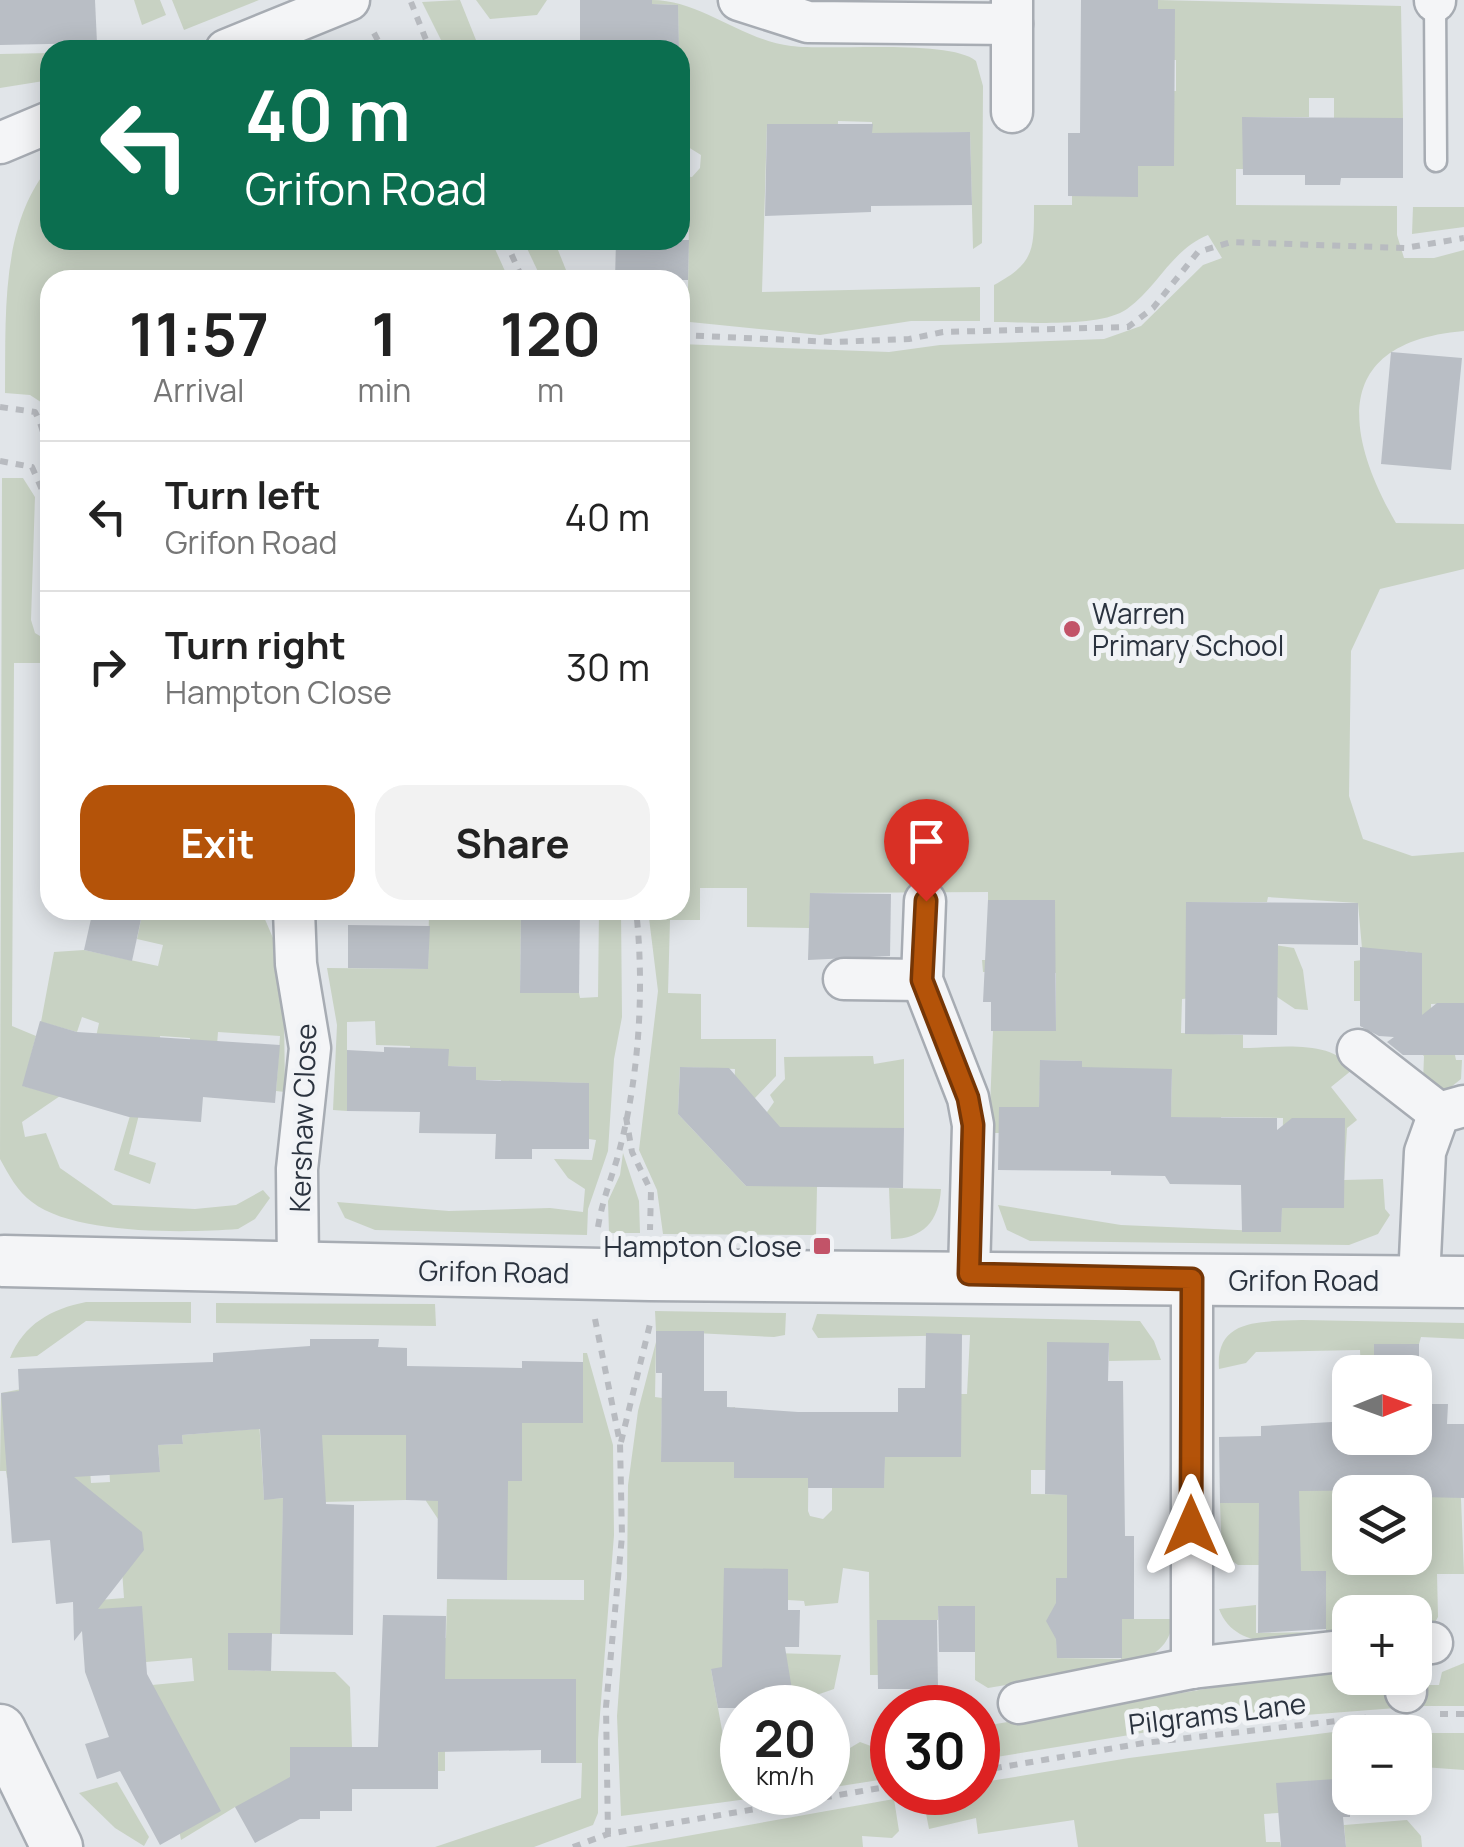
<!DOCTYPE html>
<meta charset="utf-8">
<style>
:root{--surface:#fff;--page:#f2f2f2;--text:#222;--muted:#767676;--line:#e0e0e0;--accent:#b45309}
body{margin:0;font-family:Manrope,sans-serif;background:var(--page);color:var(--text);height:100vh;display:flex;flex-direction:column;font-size:38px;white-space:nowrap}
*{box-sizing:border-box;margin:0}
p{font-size:32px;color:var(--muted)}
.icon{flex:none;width:55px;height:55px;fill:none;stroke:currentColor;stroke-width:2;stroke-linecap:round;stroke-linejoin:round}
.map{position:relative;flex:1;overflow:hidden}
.panel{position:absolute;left:40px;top:270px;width:650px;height:650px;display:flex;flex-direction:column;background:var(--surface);border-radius:30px;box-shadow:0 5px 25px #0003}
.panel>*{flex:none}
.banner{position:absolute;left:40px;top:40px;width:650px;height:210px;border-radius:30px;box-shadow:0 5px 25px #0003;background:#0b6e4f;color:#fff;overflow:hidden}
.needle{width:65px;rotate:89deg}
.tools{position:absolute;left:1332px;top:1355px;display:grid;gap:20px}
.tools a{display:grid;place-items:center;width:100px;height:100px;border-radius:20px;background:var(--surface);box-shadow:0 5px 25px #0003;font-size:50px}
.speed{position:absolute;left:720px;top:1685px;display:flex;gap:20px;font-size:50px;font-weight:700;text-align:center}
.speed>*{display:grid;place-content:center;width:130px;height:130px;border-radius:50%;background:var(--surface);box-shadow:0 5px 25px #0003;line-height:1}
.speed small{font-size:25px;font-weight:400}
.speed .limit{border:15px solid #d22;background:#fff;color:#111}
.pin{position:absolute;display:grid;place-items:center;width:85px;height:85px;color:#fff;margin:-102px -42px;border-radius:50% 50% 50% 0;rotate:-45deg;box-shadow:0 0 10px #0007}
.pin .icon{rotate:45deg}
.me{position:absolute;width:110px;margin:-55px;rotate:0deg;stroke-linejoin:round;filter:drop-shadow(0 0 8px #0008)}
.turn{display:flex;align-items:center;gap:35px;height:210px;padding:0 40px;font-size:45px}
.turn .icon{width:130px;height:130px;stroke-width:2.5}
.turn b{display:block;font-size:70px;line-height:85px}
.eta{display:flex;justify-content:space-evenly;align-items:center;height:170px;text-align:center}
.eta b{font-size:60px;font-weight:700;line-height:70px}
.button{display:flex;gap:20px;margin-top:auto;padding:20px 40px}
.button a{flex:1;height:115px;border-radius:30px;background:var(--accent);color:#fff;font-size:40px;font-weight:700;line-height:115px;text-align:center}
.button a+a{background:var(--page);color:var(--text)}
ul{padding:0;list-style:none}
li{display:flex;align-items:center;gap:30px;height:150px;padding:0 40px;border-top:2px solid var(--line)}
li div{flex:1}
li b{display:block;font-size:38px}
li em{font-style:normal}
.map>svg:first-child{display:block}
.green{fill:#c8d2c3;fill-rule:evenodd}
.building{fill:#b9bec5}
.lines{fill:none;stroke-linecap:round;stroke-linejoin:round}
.service-casing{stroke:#a7acb3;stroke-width:25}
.minor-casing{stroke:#a7acb3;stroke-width:45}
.tertiary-casing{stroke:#a7acb3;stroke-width:55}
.path{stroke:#b8bbc0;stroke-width:6;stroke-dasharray:8 8;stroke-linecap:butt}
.service{stroke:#f4f5f7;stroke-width:20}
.minor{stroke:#f4f5f7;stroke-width:40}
.tertiary{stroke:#f4f5f7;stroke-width:50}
.route-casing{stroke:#753606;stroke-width:25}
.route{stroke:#b45309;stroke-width:18}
.poi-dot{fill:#c25368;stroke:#f1f3f6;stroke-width:4}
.labels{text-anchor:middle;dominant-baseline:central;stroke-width:10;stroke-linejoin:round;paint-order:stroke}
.poi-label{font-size:28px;fill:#2b333f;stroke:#f1f3f6;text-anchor:start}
.street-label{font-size:28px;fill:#2b333f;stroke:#f1f3f6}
</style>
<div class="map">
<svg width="1464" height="1847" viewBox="0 0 1464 1847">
<rect width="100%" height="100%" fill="#e1e5e9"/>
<g class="green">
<path d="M134,0H160L166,15L142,25Z"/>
<path d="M172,0H259L184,30Z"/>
<path d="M460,0L480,50H446L422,2Z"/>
<path d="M476,0H547L537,15L490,19Z"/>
<path d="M652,0C700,0 742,40 791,46C832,51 950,39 976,61L983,86L982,243L973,249L970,132L872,134V122L838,121L836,198L803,124H767L762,292L980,287V321H911L820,335L680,321V290L688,289L689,221L680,220L682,176L692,177L700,168L701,155L680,142L678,5L652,4Z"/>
<path d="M1158,0L1401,6L1403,118H1334V98H1309V117H1243V169H1236V205L1397,206V235L1404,258H1434L1464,250V331C1333,342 1343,431 1396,523L1464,524V569L1380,589L1351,651L1349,796L1363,839L1412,856L1464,852V1003L1431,1004V1054L1455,1055L1456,1060H1462L1461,1079L1446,1091L1423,1082L1424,1056L1418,1051L1422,959L1406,951L1400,958L1360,972V1001H1354V961L1363,960L1358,903L1268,897L1267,902H1187L1186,931L1294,948L1303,970L1308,1010L1295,1009L1268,991L1182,999L1181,1033L1243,1035V1048C1275,1048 1334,1038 1352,1070L1331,1087L1357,1120L1347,1128L1344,1180L1383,1179L1385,1209L1390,1215L1378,1234L1349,1245L1030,1241L1007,1230L998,1205L1121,1225L1281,1232L1283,1118L1221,1117L1220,1160L1211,1118L1166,1117L1171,1110L1172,1069H1146L1082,1105V1061L1041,1060L1039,1107H999V1133H989L993,1031H1056V973L983,972L982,960L1054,961L1055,900H988V892L811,893L809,928L747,927V888H700V920H670L668,993L701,994V1039H776V1076L755,1098L734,1093L735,1069L680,1067L678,1114L746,1186H793L769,1131L767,1112L774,1102L770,1095L785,1079L784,1057L873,1056L874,1064L904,1059V1128L817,1187L816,1235L663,1234L657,1190L639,1150L658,991L648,910H680V344L889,352L940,345L1104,339L1141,326L1203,265L1222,258L1208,235C1170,251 1159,286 1127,309C1100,328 1028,322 994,322V285C1035,263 1034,249 1034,205H1072V196L1138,166L1153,92L1176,91V60H1095L1175,9H1158Z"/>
<path d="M50,53V80L0,88V54Z"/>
<path d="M50,166V240H491L509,280H50V408L30,395L5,393C6,315 0,225 50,166Z"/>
<path d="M1413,207H1464V227L1412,234Z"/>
<path d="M523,240H554L570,280H542Z"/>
<path d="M2,478H23L35,497L31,620L35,633L50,642V663H14L12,1026L36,1036L23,1086L60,1096L22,1122L25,1137L46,1133L60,1168L113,1205L195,1209L236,1205L263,1190L270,1198L255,1219L238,1229C186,1233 74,1235 32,1202C17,1191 9,1175 0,1159Z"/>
<path d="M143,910H261L273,938L284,1013L285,1092L276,1091L280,1036L218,1032L213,1098L190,1056V1038L160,1036L159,1055L96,1037L99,1023L82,1017L77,1032L41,1022L54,952L84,950L158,966L163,945L137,939Z"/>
<path d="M429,910H521L520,993H579L580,998L598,997L599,910H621L622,1017L614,1059L608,1151L588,1209L587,1235L375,1230L345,1218L337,1202L449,1211L550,1208L583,1212L585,1189L568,1178L554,1159L592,1160L596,1140L589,1139V1083L534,1082L502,1092L501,1080H480L479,1123H475L476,1067L448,1066V1049H426L409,1112L410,1046L376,1045L375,1021L347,1022V1111L333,1110L337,1025L327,968L428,969Z"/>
<path d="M137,1092L144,1095L129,1154L156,1163L150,1184L114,1170Z"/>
<path d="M623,1153L639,1201L640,1233H609L608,1201L620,1175Z"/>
<path d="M889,1188L941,1189C939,1221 923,1239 891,1239Z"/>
<path d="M86,1302H191V1323L86,1321L37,1356L10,1358C24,1324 51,1309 86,1302Z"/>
<path d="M216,1303L435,1304L436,1326L216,1323Z"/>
<path d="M655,1311L786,1313L785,1335L774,1337L656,1331Z"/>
<path d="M817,1314L1140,1321L1154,1341L1161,1360L1109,1361V1343H1047L1046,1421L1107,1422L1055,1470H1031V1494L1117,1495L1067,1505V1568H1124V1578H1056L1057,1658L1121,1659L1122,1624L1116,1619H1173C1171,1643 1158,1653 1137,1663L988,1688L975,1680V1607L938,1606V1620H878V1675H870L869,1572L843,1568L838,1603L805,1606L804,1601L788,1600L774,1653L841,1655L834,1689L799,1701L795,1687L780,1689L711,1669L727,1758L742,1755V1792L792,1793L621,1816L617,1716L627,1578L628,1485L638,1411L656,1342L655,1397L662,1398L661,1461L728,1462L730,1408L735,1407V1478H797L809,1422L808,1511L810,1516L823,1519L832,1510V1488L884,1487L885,1418L898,1457H961V1394H967L970,1335L818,1338L812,1329Z"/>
<path d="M1302,1320L1464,1323V1339L1421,1337L1419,1344L1374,1345V1372H1361L1360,1350L1256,1352L1246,1363L1219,1369C1215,1317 1263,1322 1302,1320Z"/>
<path d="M340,1339H350L349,1435H379L407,1409L406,1500L283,1503L281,1634L229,1633V1670L335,1672L350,1687L352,1747H290L291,1819L235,1807L181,1840L152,1685L194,1681L192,1658L146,1662L77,1611L76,1602L124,1598L121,1556L140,1555L142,1532L119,1530L35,1476L7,1478L6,1471H0L1,1393L83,1377L91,1483L110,1482L106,1410L160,1472L158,1445L183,1444L182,1435L254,1429L255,1357L264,1499L285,1498Z"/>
<path d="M583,1353H587L613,1445L614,1535L598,1740V1813L593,1825L534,1847H435L581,1798L582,1763H576V1679L445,1680V1771H438L439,1691L395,1638H446L447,1599L584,1600V1580H507V1520L438,1519L426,1501V1457L521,1423H583Z"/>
<path d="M1458,1424L1464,1574H1437L1438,1617L1434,1624L1415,1627V1612H1350V1636C1308,1639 1238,1659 1219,1609L1256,1605V1633L1326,1632V1571H1263L1262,1565H1238L1222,1554L1220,1503L1299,1502L1298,1425L1372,1490V1438H1381V1475H1421V1497H1442ZM1350,1492H1415V1558H1350Z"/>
<path d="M1464,1663V1706H1423V1685H1439L1442,1672Z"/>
<path d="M1350,1670V1678H1394L1396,1708L1202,1723L978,1760V1727L1223,1686Z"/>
<path d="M1365,1728L1396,1732H1350V1750L1345,1751L1350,1778L1278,1813L1264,1814L1266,1842H1280L1281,1847H1078L1074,1820L978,1834L976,1818L929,1829L922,1793L978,1792V1783L1129,1758Z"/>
<path d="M1422,1733H1464V1770L1423,1767Z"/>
<path d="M860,1742L890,1753L889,1773L879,1780L828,1788V1761Z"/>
<path d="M117,1782L149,1837L144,1846L115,1828L79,1793Z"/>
<path d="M894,1799L899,1831L892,1838L862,1836L863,1847H625Z"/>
<path d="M1407,1820L1421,1836L1422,1847H1346L1344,1825Z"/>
</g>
<g class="building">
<path d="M0,0H95L97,43L0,45Z"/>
<path d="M580,0H652V4L678,5L679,50H580Z"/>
<path d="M1081,0H1158V9H1175L1174,166H1138V197L1068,196V133H1080Z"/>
<path d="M1242,117L1403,118V178H1341L1340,185H1305V175H1243Z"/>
<path d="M767,124H873L872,133L970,132L972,205L871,206V212L765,216Z"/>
<path d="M616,240H689L688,280H615Z"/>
<path d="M1391,352L1462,358L1451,470L1381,464Z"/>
<path d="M810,893L891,894L890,956L808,960Z"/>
<path d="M988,900H1055L1056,1031H991V1002H983Z"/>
<path d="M1186,902L1358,903V945L1278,944L1277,1035L1185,1034Z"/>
<path d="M93,910H143L132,961L84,950Z"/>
<path d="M521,910H580L579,993H520Z"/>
<path d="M348,925L430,926L428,969L348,968Z"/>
<path d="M1360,947L1422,953V1015L1437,1003H1464V1055H1403L1387,1042L1394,1037L1379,1036L1360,1026Z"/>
<path d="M40,1021L77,1032L280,1045L275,1103L203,1097L201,1122L129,1117L22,1086Z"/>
<path d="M384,1047L449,1049L448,1066L476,1067V1080L589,1083V1149H532V1159H495L496,1134L419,1133L420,1112L347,1111V1050L384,1052Z"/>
<path d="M1040,1060L1082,1061V1067L1172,1069L1171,1117L1277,1118V1130L1292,1118H1345L1344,1208H1282L1281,1232H1242L1241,1185L1170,1184L1165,1176L1111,1175V1171L998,1170L999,1107H1039Z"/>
<path d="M680,1067L729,1068L780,1127L904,1128L903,1188L746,1186L678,1114Z"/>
<path d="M656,1331H704V1391H727V1407L798,1412H898V1388H925L926,1333L962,1334L961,1457H885L884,1488H808V1478H734V1462H661L662,1373H656Z"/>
<path d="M310,1339H379L378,1347L407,1348V1366L522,1368V1361L583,1362V1423H522V1481H508L507,1580L437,1579L438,1501L406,1500V1435H322L326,1504L354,1505L353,1635L280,1634L283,1498L264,1500L260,1429L182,1435L183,1444L158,1445L160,1472L74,1477L142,1532L144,1550L98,1609L142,1606L147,1674L221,1811L160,1845L120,1771L97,1779L85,1744L109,1737L85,1672L82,1631L74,1641L73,1602L56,1604L50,1540L12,1543L1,1393L19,1391L18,1369L213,1362V1353L310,1346Z"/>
<path d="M1047,1342L1109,1343L1108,1381H1123L1125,1536H1134V1619H1122V1658H1057L1056,1639L1046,1621L1056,1603V1578H1067V1495L1045,1494Z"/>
<path d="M1374,1344H1419V1404H1448L1447,1424H1464V1498L1420,1497L1421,1490L1299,1491L1301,1571H1326V1629L1258,1633L1259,1503H1220L1219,1437L1261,1436V1426L1350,1421V1438H1415V1372H1374Z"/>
<path d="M724,1568L788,1569V1610H800L799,1647H785L795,1708H718L711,1669L722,1667Z"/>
<path d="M938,1606H975V1652H939Z"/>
<path d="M383,1615L446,1616L445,1679H576V1763H541V1750L438,1752V1789H352V1811H320V1819H300L255,1843L235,1807L290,1777V1747H378Z"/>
<path d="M877,1620H937L938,1689H878Z"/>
<path d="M228,1633H272L271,1671L228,1670Z"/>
<path d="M1350,1778V1817H1343L1346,1847H1281L1276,1783Z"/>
</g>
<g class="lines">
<defs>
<path id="service" d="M1435,1L1436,161"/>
<g id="minor">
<path d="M739,0L808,22L1012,24"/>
<path d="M1435,1V0"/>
<path d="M226,50L349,0"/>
<path d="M1012,112V0"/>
<path d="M0,143L50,122"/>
<path d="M925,901L922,980L968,1098L973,1125L969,1274"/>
<path d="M294,910L296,964L310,1048L297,1169L298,1267"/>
<path d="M844,979L922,980"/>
<path d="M1358,1050L1439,1113"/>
<path d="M1419,1280L1425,1152L1439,1113L1464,1106"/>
<path d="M1415,1644L1432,1643"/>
<path d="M1192,1668V1279"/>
<path d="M1405,1678L1406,1692"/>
<path d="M1019,1703L1192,1668L1350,1650"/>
</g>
<g id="tertiary">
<path d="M4,1261L650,1275L1464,1282"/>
<path d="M0,1730L57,1847"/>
</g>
</defs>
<use href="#service" class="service-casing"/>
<use href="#minor" class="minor-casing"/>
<use href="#tertiary" class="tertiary-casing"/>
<g class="path">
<path d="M411,2L430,50"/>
<path d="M374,33L383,50"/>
<path d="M505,240L523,280"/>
<path d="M680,335L834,342L909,339L943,332L1128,327L1153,308L1198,252L1231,242L1405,248L1464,238"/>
<path d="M0,407L35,412C60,456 45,550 43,602L50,614"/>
<path d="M0,461L32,467L46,499"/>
<path d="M626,1117L632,1152L651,1191L650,1230"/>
<path d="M598,1227C602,1202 610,1182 617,1159C639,1082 645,989 636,910"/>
<path d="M595,1319L620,1443L622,1536L606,1707L608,1834"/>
<path d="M621,1442L650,1324"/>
<path d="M1440,1714H1464"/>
<path d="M978,1771L1144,1743L1372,1717"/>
<path d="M573,1847L608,1834L892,1786"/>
</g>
<use href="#service" class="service"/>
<use href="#minor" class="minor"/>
<use href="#tertiary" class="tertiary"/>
</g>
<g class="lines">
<defs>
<path id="route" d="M926,901L922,980L968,1098L973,1125L969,1274L1192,1279L1191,1526"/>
</defs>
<use href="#route" class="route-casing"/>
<use href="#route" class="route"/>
</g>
<g class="poi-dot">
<circle cx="1072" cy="629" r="10"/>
<rect x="812" y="1236" width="20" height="20" rx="5"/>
</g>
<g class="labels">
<g class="poi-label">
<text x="1092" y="613">Warren<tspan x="1092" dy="32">Primary School</tspan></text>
<text x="802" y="1246" text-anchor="end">Hampton Close</text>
</g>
<g class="street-label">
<text transform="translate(302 1118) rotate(-88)">Kershaw Close</text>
<text transform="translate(494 1271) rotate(1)">Grifon Road</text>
<text x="1304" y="1280">Grifon Road</text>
<text transform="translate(1217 1713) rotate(-7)">Pilgrams Lane</text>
</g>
</g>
</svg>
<div class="tools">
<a><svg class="needle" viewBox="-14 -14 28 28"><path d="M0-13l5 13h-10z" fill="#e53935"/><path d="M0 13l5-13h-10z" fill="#767676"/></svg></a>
<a><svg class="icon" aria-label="layers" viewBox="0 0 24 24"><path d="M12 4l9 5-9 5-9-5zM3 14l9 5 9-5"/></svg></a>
<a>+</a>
<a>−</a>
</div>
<div class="speed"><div>20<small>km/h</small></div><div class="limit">30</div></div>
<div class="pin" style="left:926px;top:901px;background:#d93025"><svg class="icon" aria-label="arrive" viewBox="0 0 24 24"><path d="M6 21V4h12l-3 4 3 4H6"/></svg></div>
<svg class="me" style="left:1191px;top:1526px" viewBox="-20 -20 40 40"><path d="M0-17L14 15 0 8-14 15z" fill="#b45309" stroke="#fff" stroke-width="4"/></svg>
<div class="banner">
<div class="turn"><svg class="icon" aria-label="left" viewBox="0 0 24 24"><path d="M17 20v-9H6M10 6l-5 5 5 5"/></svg><div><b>40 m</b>Grifon Road</div></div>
</div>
<section class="panel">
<div class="eta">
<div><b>11:57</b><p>Arrival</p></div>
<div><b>1</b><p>min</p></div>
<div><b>120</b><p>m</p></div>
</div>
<ul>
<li><svg class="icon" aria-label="left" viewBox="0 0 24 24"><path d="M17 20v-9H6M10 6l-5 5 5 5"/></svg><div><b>Turn left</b><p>Grifon Road</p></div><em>40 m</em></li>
<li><svg class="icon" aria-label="right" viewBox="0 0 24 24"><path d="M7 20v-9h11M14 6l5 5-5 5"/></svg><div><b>Turn right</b><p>Hampton Close</p></div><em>30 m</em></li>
</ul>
<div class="button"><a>Exit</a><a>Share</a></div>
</section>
</div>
